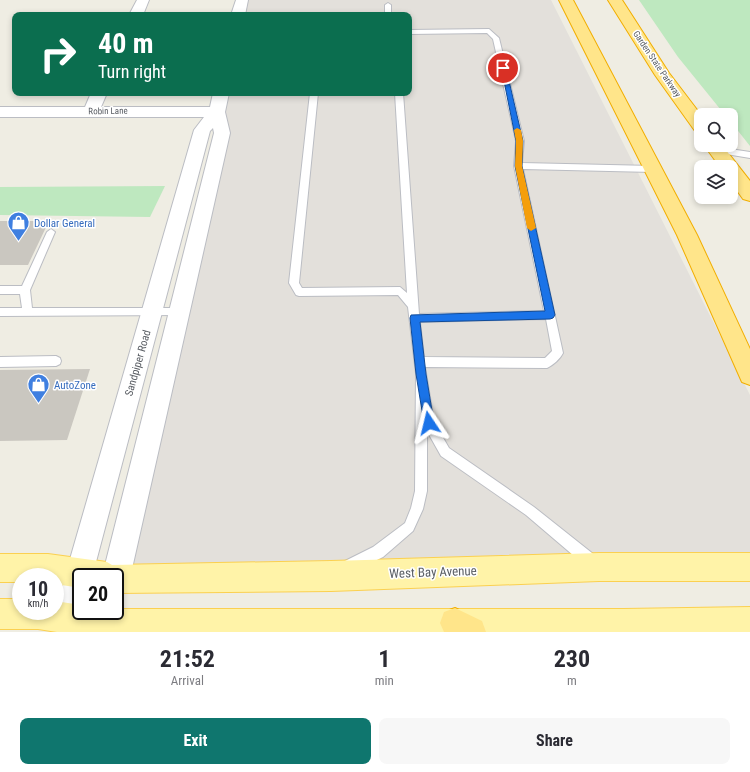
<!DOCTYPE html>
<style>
:root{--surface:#fff;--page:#f7f7f7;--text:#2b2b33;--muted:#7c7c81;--accent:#0f766e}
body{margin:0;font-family:"Roboto Condensed",sans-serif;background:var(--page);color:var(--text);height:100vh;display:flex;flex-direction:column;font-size:15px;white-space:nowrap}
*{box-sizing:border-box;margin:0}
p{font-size:13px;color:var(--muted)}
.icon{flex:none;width:22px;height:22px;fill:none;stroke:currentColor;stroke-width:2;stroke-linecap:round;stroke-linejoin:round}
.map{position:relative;height:632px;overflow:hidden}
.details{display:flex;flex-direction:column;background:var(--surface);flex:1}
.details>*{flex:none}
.top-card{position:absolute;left:12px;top:12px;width:400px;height:84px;border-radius:8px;box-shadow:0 2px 6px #0003;background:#0b6e4f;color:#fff;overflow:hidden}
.fabs{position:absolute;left:694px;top:108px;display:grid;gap:8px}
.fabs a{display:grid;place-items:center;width:44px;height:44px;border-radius:8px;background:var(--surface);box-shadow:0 2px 6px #0003;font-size:20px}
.speed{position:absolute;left:12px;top:568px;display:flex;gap:8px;font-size:20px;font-weight:700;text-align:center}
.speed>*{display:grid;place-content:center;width:52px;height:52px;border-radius:50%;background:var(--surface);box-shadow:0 2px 6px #0003;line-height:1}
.speed small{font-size:10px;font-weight:400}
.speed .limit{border:2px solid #111;border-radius:6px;background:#fff;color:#111}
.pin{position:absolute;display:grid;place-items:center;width:34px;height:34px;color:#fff;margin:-17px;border:2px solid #fff;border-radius:50%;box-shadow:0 1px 4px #0007}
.me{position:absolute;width:44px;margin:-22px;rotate:350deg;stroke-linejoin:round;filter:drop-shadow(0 0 3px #0008)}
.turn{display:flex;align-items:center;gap:14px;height:84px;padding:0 20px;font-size:18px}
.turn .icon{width:52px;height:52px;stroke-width:2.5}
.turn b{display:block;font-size:28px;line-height:34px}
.eta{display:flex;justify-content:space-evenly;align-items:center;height:68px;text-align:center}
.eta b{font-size:24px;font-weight:700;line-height:28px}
.action{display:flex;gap:8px;margin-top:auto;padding:8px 20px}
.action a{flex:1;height:46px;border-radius:8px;background:var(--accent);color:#fff;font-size:16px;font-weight:700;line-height:46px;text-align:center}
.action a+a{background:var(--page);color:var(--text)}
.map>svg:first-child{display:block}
.industrial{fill:#e3e0db}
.green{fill:#bee8bf}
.building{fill:#cac7c0}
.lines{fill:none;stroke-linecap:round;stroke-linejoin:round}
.lane-casing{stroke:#bbbdc3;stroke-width:2}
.street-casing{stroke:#bbbdc3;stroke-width:2}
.primary-casing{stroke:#fbd050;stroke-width:2}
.highway-casing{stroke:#f2ae00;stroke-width:2}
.lane{fill:#fff;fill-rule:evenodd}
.street{fill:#fff;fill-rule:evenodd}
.primary{fill:#fff3a8;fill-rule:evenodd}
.highway{fill:#ffe58a;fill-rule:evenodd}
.route{fill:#1a73e8;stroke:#114b97}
.slow{fill:#f59e0b}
.labels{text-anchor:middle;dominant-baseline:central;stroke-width:3;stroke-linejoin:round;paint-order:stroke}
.far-street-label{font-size:9px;fill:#5b5f65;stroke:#fff}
.shop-label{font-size:11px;fill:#366cbe;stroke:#fff;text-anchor:start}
.street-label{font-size:11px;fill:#5b5f65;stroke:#fff}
.near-street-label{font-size:13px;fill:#5b5f65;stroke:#fff}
</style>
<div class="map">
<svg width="750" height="632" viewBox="0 0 750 632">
<rect width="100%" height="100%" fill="#efede3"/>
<path class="industrial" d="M242,0H551L750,395V569L116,579L222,93H409V15H239Z"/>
<g class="green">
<path d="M639,0H750V146L731,122V115H725L678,57Z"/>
<path d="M165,186L150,217L0,215V187Z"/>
</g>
<g class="building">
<path d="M0,221H49L28,265H0Z"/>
<path d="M90,369L67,440L0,441V370Z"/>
</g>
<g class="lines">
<defs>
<g id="lane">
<path d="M388,3L391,5V15H385V5Z"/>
<path d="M489,29L499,38L524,141L522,163L653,166L657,169L653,172L523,169L563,353C560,359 553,365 547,368L425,367L434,422L449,448L534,507L597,557L599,562L597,567L592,569L587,567L526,515L441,456L427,431V491L423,509L413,531L383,557L350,573L345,571L343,566L345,561L373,547L405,523L411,508L415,491L416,374L408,307L398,295L299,296L296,295L289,283L310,93H318L299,283L302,288L400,287L407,293L395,93H403L419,314L544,311L514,166L516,141L493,39L487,33L409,34V30ZM546,319L552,351L545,358L424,357L420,322Z"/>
<path d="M717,147L750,152V158L714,152L713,150Z"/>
<path d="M51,229L55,232L30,290L32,308H180L184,309L185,312L184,315L0,316V308H22L20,294H0V286H22L47,232Z"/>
<path d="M56,356L60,358L61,361L60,364L56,366L0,367V357Z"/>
</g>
<g id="street">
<path d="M137,0H149L143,15H129Z"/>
<path d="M236,0H248L245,15H231Z"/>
<path d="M91,93H107L101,107H210L213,93H229L225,112L230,133L129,582L125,592L115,596V577H102L214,133L213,128L210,131L92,577H81V611H83L77,628L66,632L57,628L53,618L194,130L204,117H0V107H85Z"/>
</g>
<g id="primary">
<path d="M599,553H750V581H599L331,591L115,593V577H81V588L55,584V577H21V582H0V554H48L107,562L112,565L331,561Z"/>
<path d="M0,599H21V611H55V601L81,605V611H115V609H624L750,607V632H57L38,629H0Z"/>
</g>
<g id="highway">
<path d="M559,0H573L697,235L750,349V385L742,382L677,235Z"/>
<path d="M608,0H622L669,73L701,115V132L695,131L655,75Z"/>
<path d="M704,145H722L750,181V201L743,199L731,182V167H720Z"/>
<path d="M455,608L482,621L486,632H444L440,623L444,612Z"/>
</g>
</defs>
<use href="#lane" class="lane-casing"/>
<use href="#street" class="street-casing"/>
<use href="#primary" class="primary-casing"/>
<use href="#highway" class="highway-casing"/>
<use href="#lane" class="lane"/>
<use href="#street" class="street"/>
<use href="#primary" class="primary"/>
<use href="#highway" class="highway"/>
</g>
<path class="route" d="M501,66L506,68L523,141L522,166L555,315L553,318L550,319L420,322L426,374L434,423L433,426L429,428L425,426L424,423L416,374L410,318L411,315L545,311L515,166L516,141Z"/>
<path class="slow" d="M517,128L521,130L523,141L522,166L536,228L531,231L527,228L515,166L516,141L514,130Z"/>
<defs>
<symbol id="shop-pin" viewBox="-11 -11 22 30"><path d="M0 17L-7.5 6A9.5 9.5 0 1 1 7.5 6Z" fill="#3f7fe0" stroke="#fff"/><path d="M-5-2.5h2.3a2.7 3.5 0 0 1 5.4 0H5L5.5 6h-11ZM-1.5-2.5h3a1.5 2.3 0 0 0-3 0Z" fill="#fff"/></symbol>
</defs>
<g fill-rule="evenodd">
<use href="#shop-pin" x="6" y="210" width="25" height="34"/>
<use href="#shop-pin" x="26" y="372" width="25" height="34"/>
</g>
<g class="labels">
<g class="far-street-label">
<text transform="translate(657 64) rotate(56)">Garden State Parkway</text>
<text transform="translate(108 111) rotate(-1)">Robin Lane</text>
</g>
<g class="shop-label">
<text x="34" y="223">Dollar General</text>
<text x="54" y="385">AutoZone</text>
</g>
<g class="street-label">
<text transform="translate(138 363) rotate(-74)">Sandpiper Road</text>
</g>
<g class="near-street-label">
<text transform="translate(433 572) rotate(-2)">West Bay Avenue</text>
</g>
</g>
</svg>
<div class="fabs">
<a><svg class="icon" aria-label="search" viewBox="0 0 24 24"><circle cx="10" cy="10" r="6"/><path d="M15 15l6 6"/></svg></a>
<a><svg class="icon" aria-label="layers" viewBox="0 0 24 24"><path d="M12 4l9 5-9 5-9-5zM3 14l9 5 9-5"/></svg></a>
</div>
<div class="speed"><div>10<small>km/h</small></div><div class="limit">20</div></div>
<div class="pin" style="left:503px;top:68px;background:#d93025"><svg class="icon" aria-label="arrive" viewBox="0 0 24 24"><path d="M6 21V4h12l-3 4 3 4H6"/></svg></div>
<svg class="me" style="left:429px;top:423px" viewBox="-20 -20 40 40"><path d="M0-17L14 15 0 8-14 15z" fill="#1a73e8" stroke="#fff" stroke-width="4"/></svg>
<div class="top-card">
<div class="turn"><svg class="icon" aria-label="right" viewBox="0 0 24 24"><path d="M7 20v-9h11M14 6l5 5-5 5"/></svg><div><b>40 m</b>Turn right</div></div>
</div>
</div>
<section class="details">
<div class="eta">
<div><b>21:52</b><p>Arrival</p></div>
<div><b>1</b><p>min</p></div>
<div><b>230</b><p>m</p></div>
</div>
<div class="action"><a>Exit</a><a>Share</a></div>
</section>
